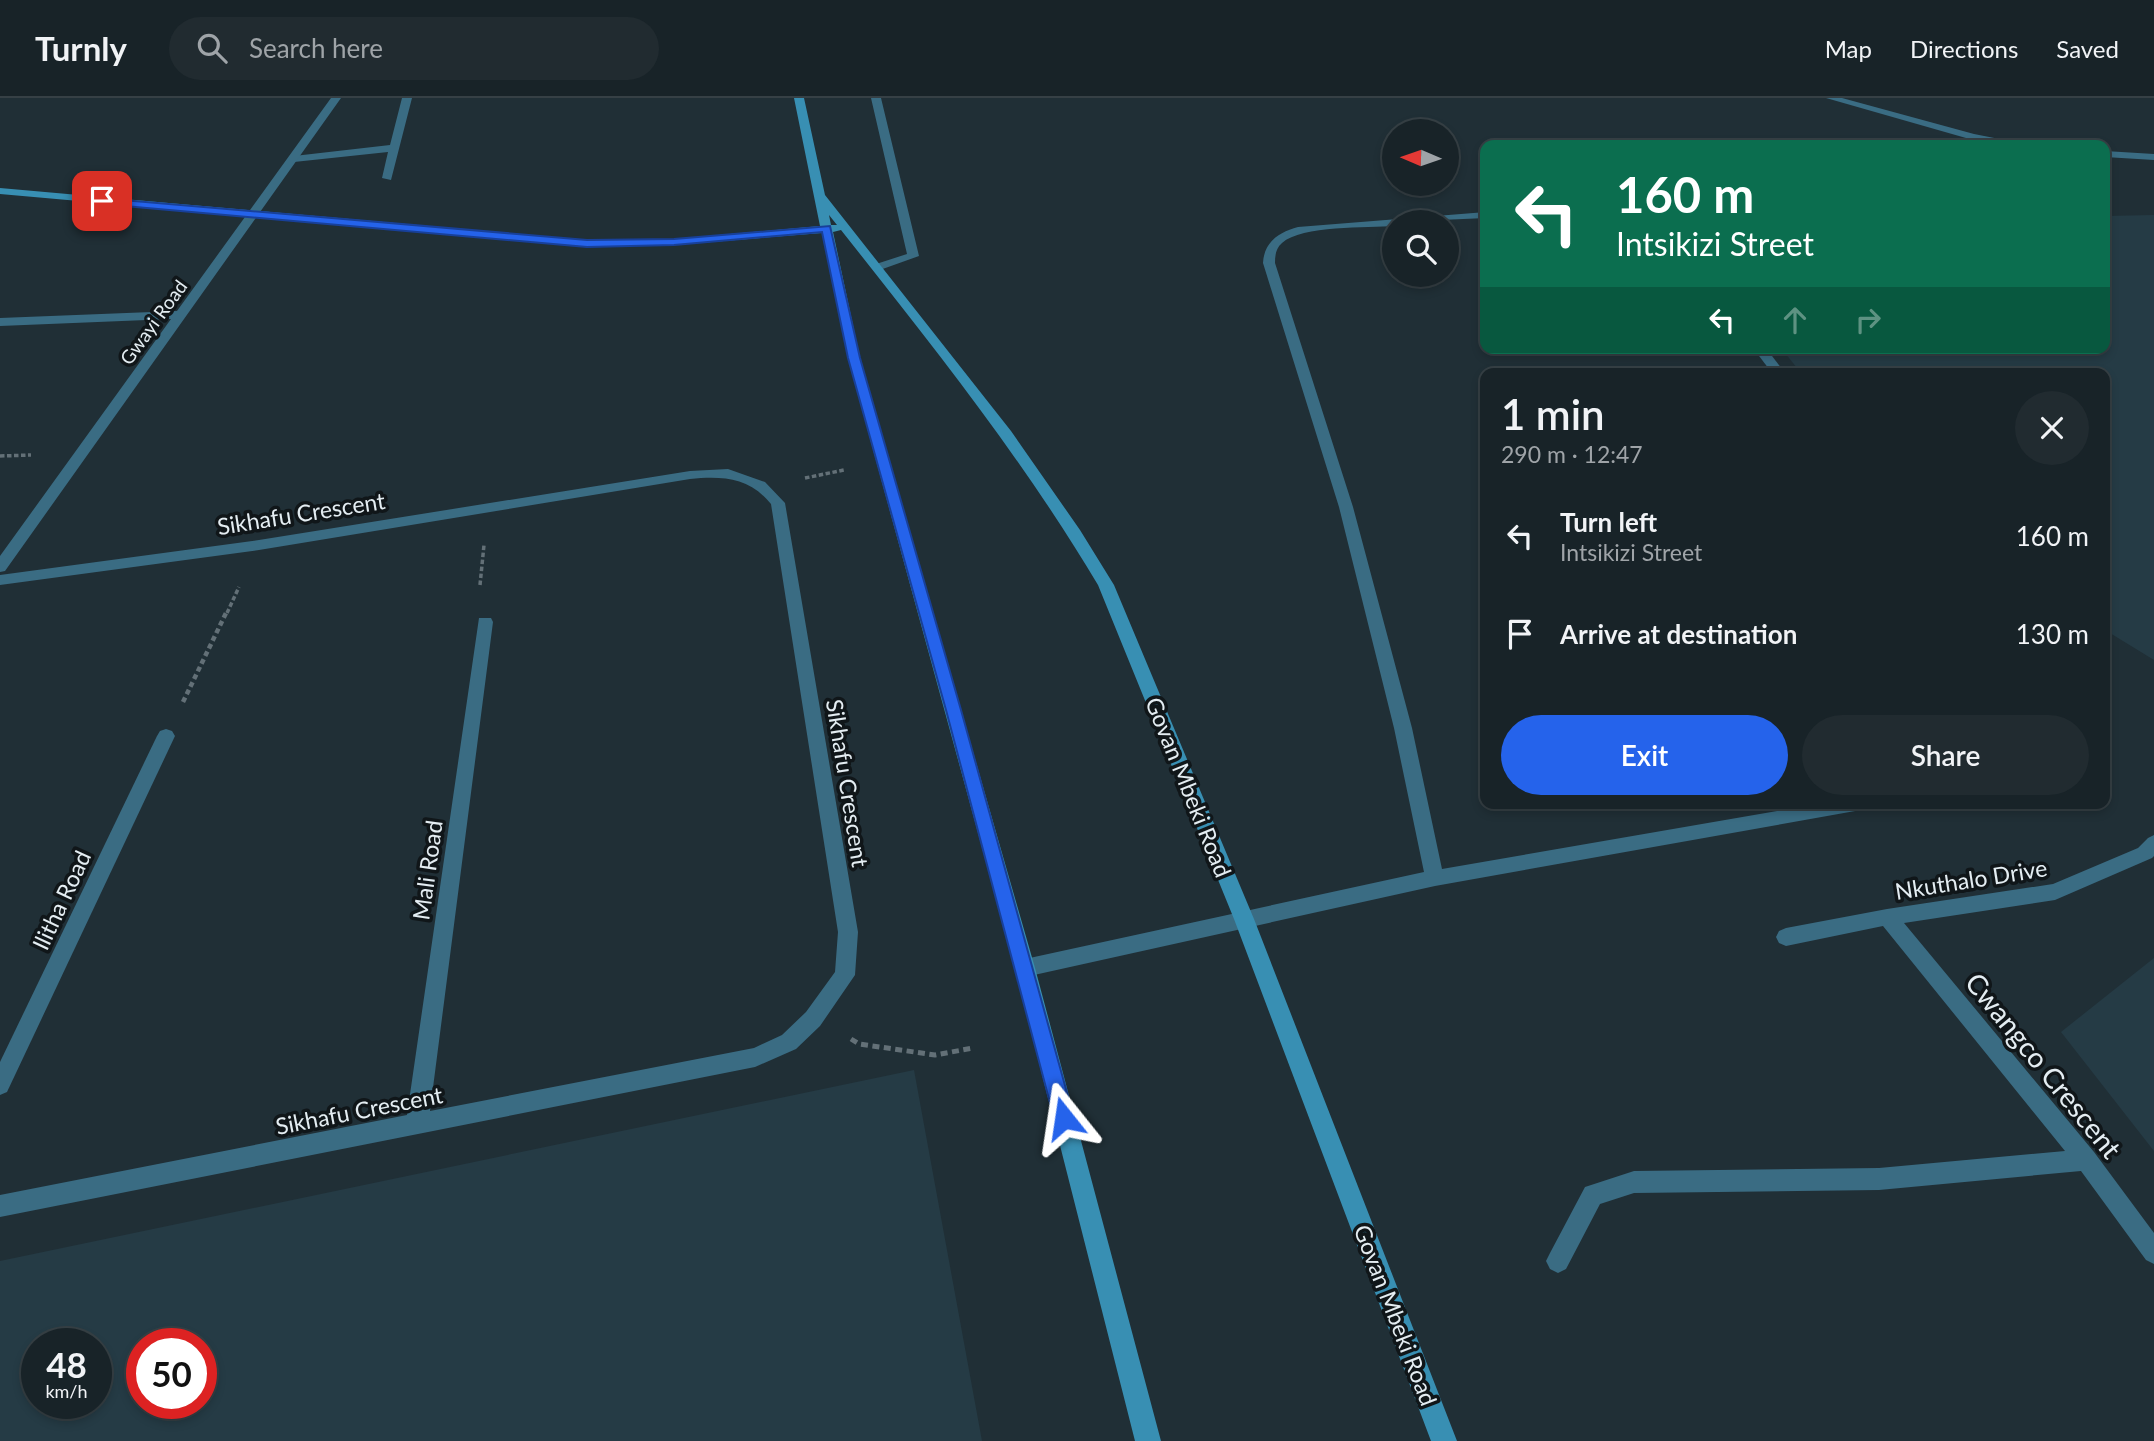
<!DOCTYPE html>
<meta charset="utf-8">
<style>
:root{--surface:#182328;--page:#212b30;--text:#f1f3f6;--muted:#9fa4a8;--line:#364045;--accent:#2563eb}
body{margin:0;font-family:Lato,sans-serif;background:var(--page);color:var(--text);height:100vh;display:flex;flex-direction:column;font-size:26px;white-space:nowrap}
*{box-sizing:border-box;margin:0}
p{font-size:23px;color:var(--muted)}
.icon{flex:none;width:38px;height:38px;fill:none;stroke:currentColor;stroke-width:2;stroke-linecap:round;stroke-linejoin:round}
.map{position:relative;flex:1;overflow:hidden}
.panel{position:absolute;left:1480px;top:270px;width:630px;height:441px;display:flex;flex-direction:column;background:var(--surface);border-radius:14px;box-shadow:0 4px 10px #0003,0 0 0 2px var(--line)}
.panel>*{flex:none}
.hud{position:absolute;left:1480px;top:42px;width:630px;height:214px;border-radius:14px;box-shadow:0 4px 10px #0003,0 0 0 2px var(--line);background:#0b6e4f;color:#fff;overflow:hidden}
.needle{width:46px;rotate:272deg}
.buttons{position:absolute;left:1382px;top:21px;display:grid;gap:14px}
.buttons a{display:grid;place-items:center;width:77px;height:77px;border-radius:50%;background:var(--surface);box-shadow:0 4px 10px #0003,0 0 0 2px var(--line);font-size:35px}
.speed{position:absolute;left:21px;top:1230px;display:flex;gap:14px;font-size:35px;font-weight:700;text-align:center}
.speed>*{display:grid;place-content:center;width:91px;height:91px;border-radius:50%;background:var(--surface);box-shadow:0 4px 10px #0003,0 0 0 2px var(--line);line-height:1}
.speed small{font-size:18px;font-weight:400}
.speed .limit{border:10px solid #d22;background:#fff;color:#111}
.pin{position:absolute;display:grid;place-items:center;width:60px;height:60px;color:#fff;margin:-30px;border-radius:14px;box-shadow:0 4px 10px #0006}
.me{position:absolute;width:77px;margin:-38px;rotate:345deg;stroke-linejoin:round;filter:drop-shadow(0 0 5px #0008)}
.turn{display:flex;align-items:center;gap:24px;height:147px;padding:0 21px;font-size:32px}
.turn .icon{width:91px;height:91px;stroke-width:2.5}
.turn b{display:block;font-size:49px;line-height:60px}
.lanes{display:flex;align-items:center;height:66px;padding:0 21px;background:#0003;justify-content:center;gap:35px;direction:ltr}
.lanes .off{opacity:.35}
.round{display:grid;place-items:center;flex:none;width:74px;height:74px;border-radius:37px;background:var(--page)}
.headline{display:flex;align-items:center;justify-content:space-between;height:119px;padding:0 21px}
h1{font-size:42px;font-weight:600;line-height:52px}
.cta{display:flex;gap:14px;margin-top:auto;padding:14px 21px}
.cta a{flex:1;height:80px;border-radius:42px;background:var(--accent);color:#fff;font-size:28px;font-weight:600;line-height:80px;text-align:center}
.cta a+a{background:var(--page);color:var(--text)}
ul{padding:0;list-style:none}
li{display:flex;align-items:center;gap:21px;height:98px;padding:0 21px}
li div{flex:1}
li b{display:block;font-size:26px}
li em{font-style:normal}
header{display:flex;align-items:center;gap:42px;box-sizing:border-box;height:98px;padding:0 35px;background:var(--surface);border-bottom:2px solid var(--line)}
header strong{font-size:33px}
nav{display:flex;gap:38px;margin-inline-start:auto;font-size:24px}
.search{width:490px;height:63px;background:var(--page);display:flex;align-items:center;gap:18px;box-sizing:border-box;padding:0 24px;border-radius:38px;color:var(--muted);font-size:26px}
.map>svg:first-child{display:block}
.built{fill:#253b45;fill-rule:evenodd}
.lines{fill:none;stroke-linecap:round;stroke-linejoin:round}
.path-far2{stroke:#637077;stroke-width:3.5;stroke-dasharray:4.5 2.5;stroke-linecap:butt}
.path-far1{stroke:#637077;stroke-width:4.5;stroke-dasharray:5 3.5;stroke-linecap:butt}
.path{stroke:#637077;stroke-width:5;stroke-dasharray:7 4.5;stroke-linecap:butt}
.lane{fill:#3a6c83;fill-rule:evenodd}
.street{fill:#3a6c83;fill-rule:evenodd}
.secondary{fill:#388fb3;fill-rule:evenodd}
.route{fill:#2563eb;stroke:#184099;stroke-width:2}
.labels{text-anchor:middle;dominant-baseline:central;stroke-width:7;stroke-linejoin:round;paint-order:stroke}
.far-street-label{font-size:19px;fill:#e4edf2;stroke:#101619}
.street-label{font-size:23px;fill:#e4edf2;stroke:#101619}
.near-street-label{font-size:28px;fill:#e4edf2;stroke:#101619}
</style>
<header>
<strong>Turnly</strong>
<div class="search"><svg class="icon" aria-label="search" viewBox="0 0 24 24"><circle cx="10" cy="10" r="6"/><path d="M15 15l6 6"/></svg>Search here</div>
<nav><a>Map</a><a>Directions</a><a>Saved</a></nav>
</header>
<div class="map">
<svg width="2154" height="1343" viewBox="0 0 2154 1343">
<rect width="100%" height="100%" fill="#202f36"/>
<g class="built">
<path d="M2154,117V562L2105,532V275H1801L1781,250H2105V118Z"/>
<path d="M2154,860V1053L2061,934Z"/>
<path d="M914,972L982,1343H0V1163ZM37,1246H96V1306H37ZM142,1246H201V1306H142Z"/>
</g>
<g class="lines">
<g class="path-far2">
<path d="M0,358L31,357"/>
<path d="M805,380L844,372"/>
<path d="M480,487L484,447"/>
<path d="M227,515L239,489"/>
</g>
<path class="path-far1" d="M183,604L227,513"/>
<path class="path" d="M851,941L859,946L935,957L973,950"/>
<g class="lane">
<path d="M402,0H412L391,82L382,80L388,54L294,64L289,61L294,58L390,47Z"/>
<path d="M1486,114V120L1395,124V128C1367,130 1302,127 1282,145C1276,150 1275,157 1275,165L1353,409L1412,630L1442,771L1823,705H1875L1872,710L1435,788L1025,879L1018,876L1015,870L1018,864L1025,861L1424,774L1394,630L1339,409L1263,165C1264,144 1279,134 1298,129Z"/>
<path d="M1753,250H1766L1785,275H1772Z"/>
<path d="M2154,737V758L2152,760L2055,802L1904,825L2094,1054L2154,1135V1166L2146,1162L2081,1073L1879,1092L1634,1095L1600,1106L1566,1171L1558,1175L1550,1171L1546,1163L1550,1155L1585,1089L1634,1073L1879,1070L2065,1053L1883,828L1786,848L1779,845L1776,839L1779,833L1786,830L1887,811L2053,786L2138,750L2148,740Z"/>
</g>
<g class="street">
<path d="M331,0H341L5,473L0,474V458L171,221L0,228V220L177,213Z"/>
<path d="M871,0H881L919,158L877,173L873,171V167L907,156Z"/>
<path d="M1826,0H1842L1974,36L2030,47H2007L1973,42Z"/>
<path d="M2105,53L2154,56V62L2105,59Z"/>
<path d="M728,371L765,384L785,405L858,834L855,877L820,928L796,951L755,969L0,1119V1097L407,1017L479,520H491L493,524L430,1013L754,950L782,937L806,914L835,874L838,834L771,406C749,379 722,378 690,381L259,452L0,487V477L259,442L690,373Z"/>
<path d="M166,631L172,633L175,638L7,994L0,997V964L157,638L160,633Z"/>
</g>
<path class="secondary" d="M794,0H804L825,97L1011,333L1080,432L1114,487L1254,821L1457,1343H1431L1234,821L1098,487C1023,361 932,247 841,132L833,134L860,260L1035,870L1161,1343H1135L1015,870L848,260L822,135L674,147L587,148L0,96V90L587,142L674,141L820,128ZM829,117L837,127H831Z"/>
</g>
<path class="route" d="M99,100L587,142L674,141L830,128L860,260L961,612L1074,1020L1071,1027L1064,1030L1057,1027L1054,1020L946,612L848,260L822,134L674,147L587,149L102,106L97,103Z"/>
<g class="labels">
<g class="far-street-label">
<text transform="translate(153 224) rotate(-54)">Gwayi Road</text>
</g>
<g class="street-label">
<text transform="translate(301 415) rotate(-9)">Sikhafu Crescent</text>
<text transform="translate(848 685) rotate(81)">Sikhafu Crescent</text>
<text transform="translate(1189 689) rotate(68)">Govan Mbeki Road</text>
<text transform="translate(427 772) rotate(-82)">Mali Road</text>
<text transform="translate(1971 781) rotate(-9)">Nkuthalo Drive</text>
<text transform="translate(61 802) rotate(-65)">Ilitha Road</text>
<text transform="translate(359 1012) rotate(-11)">Sikhafu Crescent</text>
<text transform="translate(1396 1217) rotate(69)">Govan Mbeki Road</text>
</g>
<g class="near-street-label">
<text transform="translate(2044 967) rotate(51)">Cwangco Crescent</text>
</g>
</g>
</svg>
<div class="buttons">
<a><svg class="needle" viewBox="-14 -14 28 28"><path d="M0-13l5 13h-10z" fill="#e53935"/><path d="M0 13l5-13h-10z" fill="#9fa4a8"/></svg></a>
<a><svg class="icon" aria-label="search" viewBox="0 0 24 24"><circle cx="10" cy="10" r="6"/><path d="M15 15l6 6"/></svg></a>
</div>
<div class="speed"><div>48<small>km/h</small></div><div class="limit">50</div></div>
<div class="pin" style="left:102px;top:103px;background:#d93025"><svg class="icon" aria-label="arrive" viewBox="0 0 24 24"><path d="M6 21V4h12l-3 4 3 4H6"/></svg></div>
<svg class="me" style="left:1064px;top:1020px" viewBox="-20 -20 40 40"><path d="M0-17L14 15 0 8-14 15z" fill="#2563eb" stroke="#fff" stroke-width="4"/></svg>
<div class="hud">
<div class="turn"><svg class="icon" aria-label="left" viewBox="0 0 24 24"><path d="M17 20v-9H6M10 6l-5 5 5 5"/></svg><div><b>160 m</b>Intsikizi Street</div></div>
<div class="lanes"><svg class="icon" aria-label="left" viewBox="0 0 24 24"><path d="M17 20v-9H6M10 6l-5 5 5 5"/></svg><svg class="icon off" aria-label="ahead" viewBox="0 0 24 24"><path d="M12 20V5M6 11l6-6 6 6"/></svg><svg class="icon off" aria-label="right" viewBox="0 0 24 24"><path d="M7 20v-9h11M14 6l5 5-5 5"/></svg></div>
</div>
<section class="panel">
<div class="headline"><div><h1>1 min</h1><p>290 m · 12:47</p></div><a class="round"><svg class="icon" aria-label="close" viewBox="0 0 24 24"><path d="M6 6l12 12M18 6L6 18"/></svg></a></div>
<ul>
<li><svg class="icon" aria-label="left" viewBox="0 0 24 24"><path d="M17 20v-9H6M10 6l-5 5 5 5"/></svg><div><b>Turn left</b><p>Intsikizi Street</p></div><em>160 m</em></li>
<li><svg class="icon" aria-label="arrive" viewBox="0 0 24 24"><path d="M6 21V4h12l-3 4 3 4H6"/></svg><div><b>Arrive at destination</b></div><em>130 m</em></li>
</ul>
<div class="cta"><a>Exit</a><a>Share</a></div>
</section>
</div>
